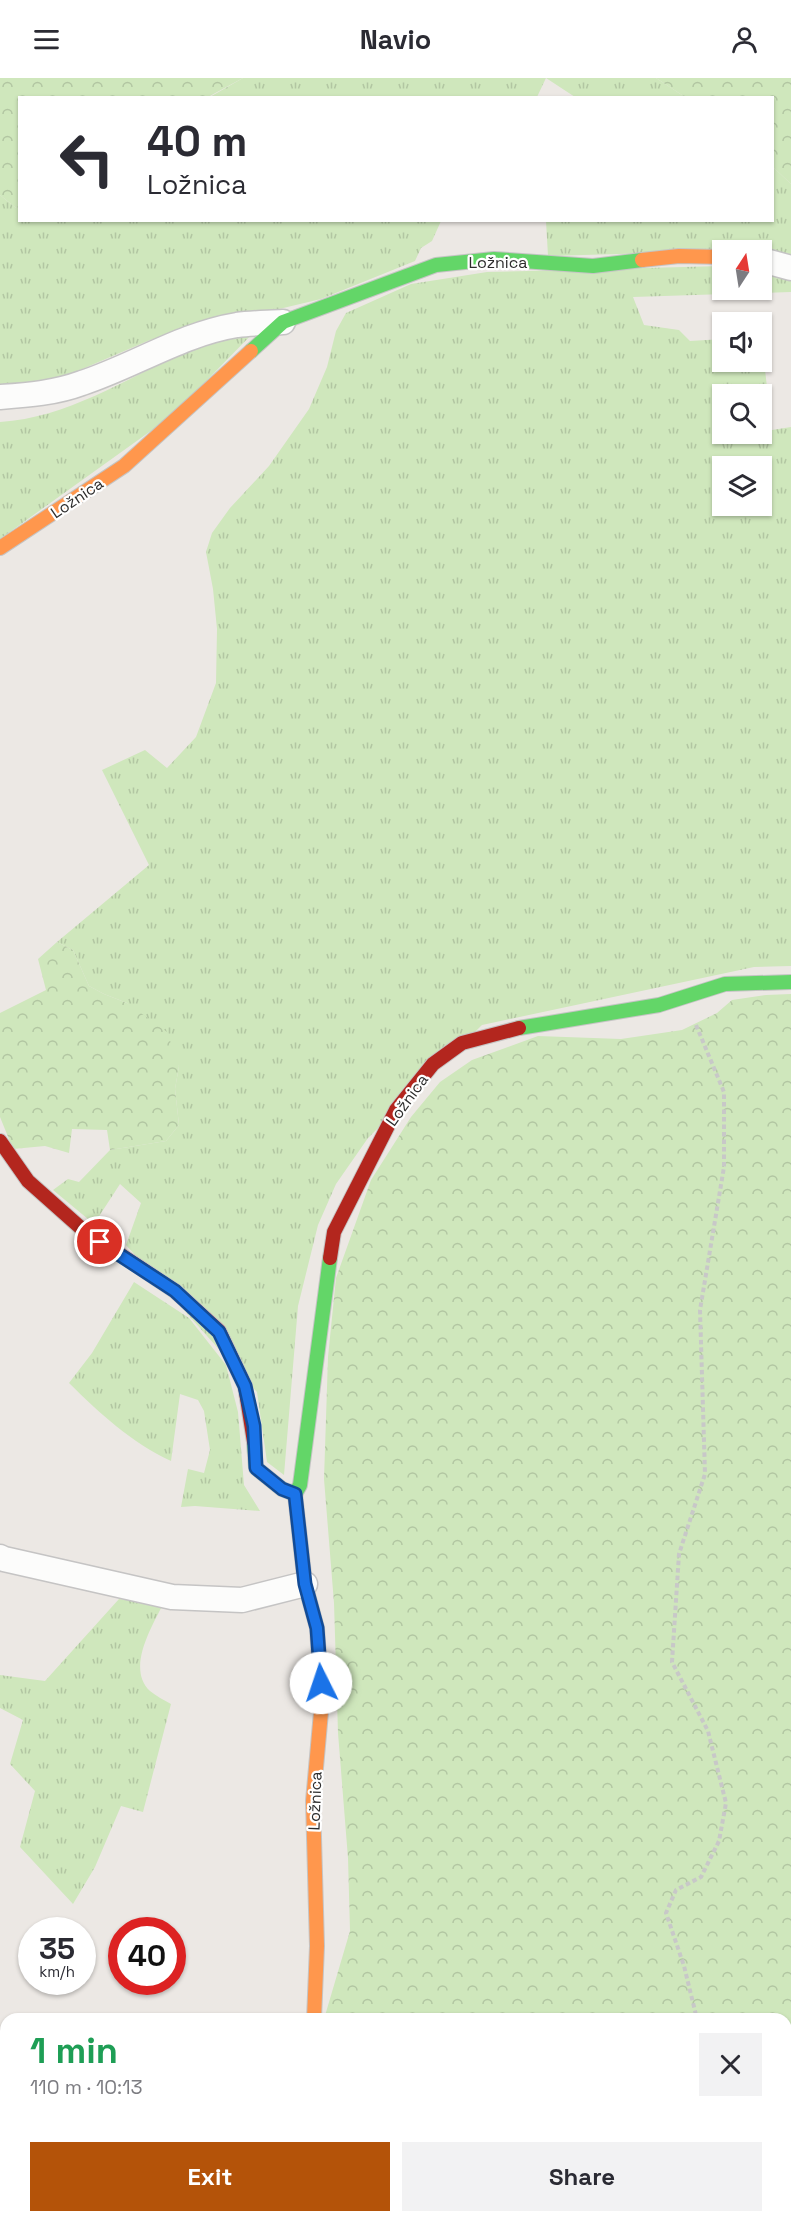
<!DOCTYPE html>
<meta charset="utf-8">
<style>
:root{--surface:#fff;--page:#f2f2f3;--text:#2b2b33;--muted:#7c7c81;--accent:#b45309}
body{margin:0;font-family:"Space Grotesk",sans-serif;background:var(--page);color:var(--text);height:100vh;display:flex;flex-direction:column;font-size:22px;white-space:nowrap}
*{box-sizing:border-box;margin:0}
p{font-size:20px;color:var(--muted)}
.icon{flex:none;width:33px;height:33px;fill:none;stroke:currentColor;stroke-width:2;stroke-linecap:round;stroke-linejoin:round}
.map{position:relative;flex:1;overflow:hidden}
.panel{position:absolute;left:0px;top:1935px;width:792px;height:210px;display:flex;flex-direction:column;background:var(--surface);border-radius:18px 18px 0 0;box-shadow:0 2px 4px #0004}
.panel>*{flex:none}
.top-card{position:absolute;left:18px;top:18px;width:756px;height:126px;border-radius:0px;box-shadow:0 2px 4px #0004;background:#fff;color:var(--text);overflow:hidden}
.needle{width:39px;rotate:12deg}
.buttons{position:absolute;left:712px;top:162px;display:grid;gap:12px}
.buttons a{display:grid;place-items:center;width:60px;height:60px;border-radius:0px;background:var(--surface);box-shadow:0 2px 4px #0004;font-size:30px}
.speed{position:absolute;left:18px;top:1839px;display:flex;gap:12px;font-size:30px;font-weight:700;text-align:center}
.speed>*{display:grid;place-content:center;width:78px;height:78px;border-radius:50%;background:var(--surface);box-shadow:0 2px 4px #0004;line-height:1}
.speed small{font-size:15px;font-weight:400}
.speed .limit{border:9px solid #d22;background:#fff;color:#111}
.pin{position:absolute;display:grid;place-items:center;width:51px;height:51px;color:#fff;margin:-26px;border:3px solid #fff;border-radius:50%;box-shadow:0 2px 6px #0007}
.me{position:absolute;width:66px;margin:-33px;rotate:356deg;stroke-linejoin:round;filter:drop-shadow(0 0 4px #0008)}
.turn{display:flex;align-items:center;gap:21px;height:126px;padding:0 30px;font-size:27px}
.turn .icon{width:78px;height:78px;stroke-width:2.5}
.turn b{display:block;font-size:42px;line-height:51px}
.round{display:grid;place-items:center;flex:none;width:63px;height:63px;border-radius:0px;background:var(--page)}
.headline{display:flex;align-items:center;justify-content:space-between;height:102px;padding:0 30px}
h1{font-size:36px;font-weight:700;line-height:45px;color:#1e9e55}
.action{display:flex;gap:12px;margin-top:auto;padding:12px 30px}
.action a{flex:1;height:69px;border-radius:0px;background:var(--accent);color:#fff;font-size:24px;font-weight:700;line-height:69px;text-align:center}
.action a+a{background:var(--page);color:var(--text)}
header{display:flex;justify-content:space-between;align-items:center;height:78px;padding:0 30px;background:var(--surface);font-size:27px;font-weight:700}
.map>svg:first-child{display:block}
.grass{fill:url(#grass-tufts);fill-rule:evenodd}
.forest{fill:url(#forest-crowns)}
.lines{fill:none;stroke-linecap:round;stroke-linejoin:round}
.street-casing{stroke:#c5c4c4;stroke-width:27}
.fast-casing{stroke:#c5c4c4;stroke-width:16}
.slow-casing{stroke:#c5c4c4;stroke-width:16}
.jam-casing{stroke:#c5c4c4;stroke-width:16}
.path{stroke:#c8c8c8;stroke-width:4;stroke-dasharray:4.5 3;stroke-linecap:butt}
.street{stroke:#fcfcfb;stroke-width:24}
.fast{stroke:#63d668;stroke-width:14}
.slow{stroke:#ff974d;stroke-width:14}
.jam{stroke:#b3261e;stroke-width:14}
.route-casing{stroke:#114b97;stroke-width:15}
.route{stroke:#1a73e8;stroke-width:10}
.labels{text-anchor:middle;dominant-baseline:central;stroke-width:4.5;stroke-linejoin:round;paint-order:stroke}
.street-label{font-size:16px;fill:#2d2d2d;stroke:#fff}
</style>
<header><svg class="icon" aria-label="menu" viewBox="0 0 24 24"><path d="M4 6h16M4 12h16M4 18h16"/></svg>Navio<svg class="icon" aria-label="person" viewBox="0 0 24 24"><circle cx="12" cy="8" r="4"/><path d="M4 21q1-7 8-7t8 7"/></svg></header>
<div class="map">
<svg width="791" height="2145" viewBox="0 0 791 2145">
<defs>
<pattern id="grass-tufts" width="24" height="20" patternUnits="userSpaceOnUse" patternTransform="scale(1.5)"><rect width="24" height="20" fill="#cfe7bc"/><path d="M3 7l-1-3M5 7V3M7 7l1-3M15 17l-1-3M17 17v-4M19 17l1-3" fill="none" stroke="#b2c6a2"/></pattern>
<pattern id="forest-crowns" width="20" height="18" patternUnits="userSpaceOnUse" patternTransform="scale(1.5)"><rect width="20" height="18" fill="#cfe7bc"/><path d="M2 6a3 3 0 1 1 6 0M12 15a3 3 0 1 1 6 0" fill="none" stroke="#b2c6a2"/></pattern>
</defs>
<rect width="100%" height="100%" fill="#ece8e4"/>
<g class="grass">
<path d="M243,0H656L685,19H575L546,0L537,19L208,20Z"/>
<path d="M773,89L791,106V184L762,172L548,178L546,143L772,142Z"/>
<path d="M0,117L16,130L19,129L20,142L441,143L432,163L421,170L415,183L321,221L150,262L45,307L0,313Z"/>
<path d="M723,188V212H762V194L791,200V214L633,219L644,247L679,252L690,263L723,261V284H762V266L772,352L791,349V888L754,889L482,947L368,1060L336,1106L318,1147L298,1228L284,1397L267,1384L257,1314L126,1167L141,1125L120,1106L94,1146L53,1112L68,1101L79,1104L110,1072L166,1063L179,1047L175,1011L179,988L127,925L104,916L89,908L73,872L57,864L149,787L102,692L145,672L167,690L196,659L216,605L217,551L213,511L206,474L212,455L230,430L269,388L309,331L327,289L336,253L346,235L411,206L487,194ZM723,316H762V356H723ZM723,388H762V428H723Z"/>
<path d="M256,252L173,337L0,461V344C67,340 125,301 185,274C207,264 233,259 256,252Z"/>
<path d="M134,1204L189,1240L226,1287L238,1334L244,1407L260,1433L195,1428L181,1429L188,1391L204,1395L210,1372L204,1333L198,1322L180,1316L171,1383C132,1365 99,1335 69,1305L92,1275Z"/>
<path d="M119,1521L163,1526C152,1549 126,1590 150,1613C156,1618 164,1622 171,1626L143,1734L121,1728L95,1789L73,1826L20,1769L35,1713L10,1686L23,1642L0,1630V1597L45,1603Z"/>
<path d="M0,1983L6,1992V2072L0,2077Z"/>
</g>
<g class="forest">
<path d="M0,0H243L208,19L20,20V129L16,130L0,117Z"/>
<path d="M656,0H791V106L773,89L772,20L685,19Z"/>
<path d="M57,864L73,872L89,908L104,916L127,925L167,954L179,988L175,1011L179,1047L166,1063L110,1072L107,1052L72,1051L69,1075L45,1068L13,1071L0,1039V935L46,912L38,881Z"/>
<path d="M791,916V2145H281L278,2139H786V1941H324L350,1853L348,1780L338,1655L334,1525L324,1401L328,1279L336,1200L371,1102L411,1039L440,1004L472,982L538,958L621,961L682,952L717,935L732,922L766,917Z"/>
<path d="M0,2106L6,2109V2139H92L96,2145H0Z"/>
</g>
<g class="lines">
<defs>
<g id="street">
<path d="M762,182L791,190"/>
<path d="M0,319C28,317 55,315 82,305C134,288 182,256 237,247C252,245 268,245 283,244"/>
<path d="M0,1479L4,1481L172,1519L242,1522L305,1506"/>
<path d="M116,2139V2145"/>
</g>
<g id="fast">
<path d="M251,273L283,244L436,187L494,181L593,188L642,182"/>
<path d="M519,950L659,927L725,906L791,904"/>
<path d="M254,1364L256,1390L282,1411L295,1416L300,1407L330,1180"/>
</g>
<g id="slow">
<path d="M642,182L679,178L723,179"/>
<path d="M0,470L124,388L251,273"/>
<path d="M295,1416L305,1506L317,1550L322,1623L313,1723L317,1868L314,1941"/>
</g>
<g id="jam">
<path d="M0,1063L28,1103L82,1151L175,1213L219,1253L245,1308L254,1364"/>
<path d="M330,1180L334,1154L396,1032L433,986L462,965L519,950"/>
</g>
</defs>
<use href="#street" class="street-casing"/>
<use href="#fast" class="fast-casing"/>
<use href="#slow" class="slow-casing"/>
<use href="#jam" class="jam-casing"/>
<g class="path">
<path d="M696,947L724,1014V1089L700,1232L705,1396L679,1476L672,1584L708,1653L726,1725L719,1763L701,1799L676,1812L666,1835L684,1888L697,1941"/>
<path d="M701,2139L703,2145"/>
</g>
<use href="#street" class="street"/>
<use href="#fast" class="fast"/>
<use href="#slow" class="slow"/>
<use href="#jam" class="jam"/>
</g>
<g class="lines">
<defs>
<path id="route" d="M100,1164L175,1213L219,1254L245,1308L254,1348L256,1390L282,1411L295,1416L305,1506L317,1550L321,1605"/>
</defs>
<use href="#route" class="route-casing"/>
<use href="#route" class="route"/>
</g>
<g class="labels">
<g class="street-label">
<text x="498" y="184">Ložnica</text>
<text transform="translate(77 420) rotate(-34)">Ložnica</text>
<text transform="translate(407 1022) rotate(-54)">Ložnica</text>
<text transform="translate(315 1723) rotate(-88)">Ložnica</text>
</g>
</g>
</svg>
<div class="buttons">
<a><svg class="needle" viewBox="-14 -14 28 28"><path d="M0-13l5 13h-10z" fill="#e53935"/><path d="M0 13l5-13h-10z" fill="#7c7c81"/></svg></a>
<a><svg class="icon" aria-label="sound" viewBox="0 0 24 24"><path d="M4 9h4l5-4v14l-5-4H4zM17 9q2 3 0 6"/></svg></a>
<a><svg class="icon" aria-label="search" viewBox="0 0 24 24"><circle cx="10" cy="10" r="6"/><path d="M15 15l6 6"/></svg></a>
<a><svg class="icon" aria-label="layers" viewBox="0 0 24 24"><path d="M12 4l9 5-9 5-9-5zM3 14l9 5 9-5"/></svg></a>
</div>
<div class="speed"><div>35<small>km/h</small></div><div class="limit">40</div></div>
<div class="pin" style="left:100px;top:1164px;background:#d93025"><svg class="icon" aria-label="arrive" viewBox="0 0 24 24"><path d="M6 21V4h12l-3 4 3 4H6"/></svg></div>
<svg class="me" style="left:321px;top:1605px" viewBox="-20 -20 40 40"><circle r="19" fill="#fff"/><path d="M0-13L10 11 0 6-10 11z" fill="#1a73e8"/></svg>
<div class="top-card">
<div class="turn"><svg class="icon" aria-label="left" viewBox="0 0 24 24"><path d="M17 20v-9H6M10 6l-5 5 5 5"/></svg><div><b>40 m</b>Ložnica</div></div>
</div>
<section class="panel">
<div class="headline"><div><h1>1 min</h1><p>110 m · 10:13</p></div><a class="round"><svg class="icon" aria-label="close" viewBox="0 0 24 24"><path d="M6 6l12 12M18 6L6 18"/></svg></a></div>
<div class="action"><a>Exit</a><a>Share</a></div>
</section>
</div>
